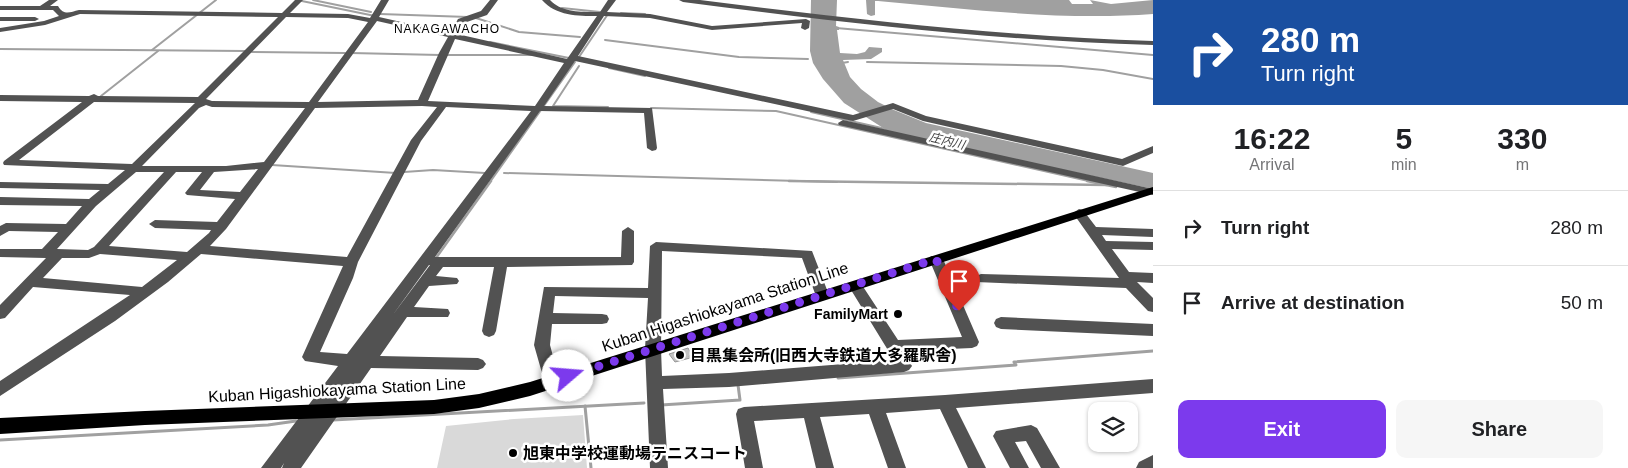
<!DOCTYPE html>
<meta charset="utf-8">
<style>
:root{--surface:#fff;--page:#f6f6f6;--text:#202124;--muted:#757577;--line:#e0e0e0;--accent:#7c3aed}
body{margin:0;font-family:Arial,"Noto Sans JP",sans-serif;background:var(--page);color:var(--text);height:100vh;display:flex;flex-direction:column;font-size:19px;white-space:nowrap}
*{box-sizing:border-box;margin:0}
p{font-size:16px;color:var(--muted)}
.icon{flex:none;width:28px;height:28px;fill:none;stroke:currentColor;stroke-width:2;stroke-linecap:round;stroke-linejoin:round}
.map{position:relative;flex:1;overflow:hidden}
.drawer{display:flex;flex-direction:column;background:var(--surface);width:475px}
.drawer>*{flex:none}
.top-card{background:#1a4fa0;color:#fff;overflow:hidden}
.buttons{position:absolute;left:1088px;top:402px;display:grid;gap:10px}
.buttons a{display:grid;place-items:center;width:50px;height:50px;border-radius:10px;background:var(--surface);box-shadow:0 1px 4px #0004;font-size:25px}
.pin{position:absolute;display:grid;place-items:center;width:42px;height:42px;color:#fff;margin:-51px -21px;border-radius:50% 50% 50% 0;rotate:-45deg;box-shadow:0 0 5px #0007}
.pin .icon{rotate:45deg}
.me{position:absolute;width:55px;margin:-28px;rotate:72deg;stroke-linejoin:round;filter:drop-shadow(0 0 4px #0008)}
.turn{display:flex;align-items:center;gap:18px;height:105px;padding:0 25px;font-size:22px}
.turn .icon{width:65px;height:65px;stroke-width:2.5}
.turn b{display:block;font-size:35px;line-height:42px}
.eta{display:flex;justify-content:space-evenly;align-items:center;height:85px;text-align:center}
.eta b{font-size:30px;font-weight:800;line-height:35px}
.action{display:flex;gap:10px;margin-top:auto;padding:10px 25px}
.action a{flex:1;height:58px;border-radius:10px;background:var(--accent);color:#fff;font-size:20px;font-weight:800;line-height:58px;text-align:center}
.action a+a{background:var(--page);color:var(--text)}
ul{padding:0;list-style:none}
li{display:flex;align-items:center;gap:15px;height:75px;padding:0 25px;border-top:1px solid var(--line)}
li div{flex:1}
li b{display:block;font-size:19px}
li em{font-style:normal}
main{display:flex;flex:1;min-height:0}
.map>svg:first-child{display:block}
.green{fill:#d9d9d9}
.water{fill:#a0a0a0}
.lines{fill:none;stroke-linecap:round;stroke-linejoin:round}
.stream-far2{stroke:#a0a0a0;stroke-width:2}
.stream-far1{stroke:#a0a0a0;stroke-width:2.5}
.stream{stroke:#a0a0a0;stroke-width:3}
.building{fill:#c2c2c2;stroke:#969696}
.minor{fill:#525252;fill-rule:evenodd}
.major{fill:#000;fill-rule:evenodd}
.route{stroke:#7c3aed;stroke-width:9;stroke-dasharray:0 16.2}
.poi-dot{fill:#000;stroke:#fff;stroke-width:2}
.labels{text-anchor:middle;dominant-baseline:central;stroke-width:5;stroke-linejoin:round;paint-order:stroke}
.far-neighbourhood-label{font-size:12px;letter-spacing:1px;fill:#000;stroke:#fff}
.far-water-label{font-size:12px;font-style:italic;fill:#414141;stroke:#fff}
.poi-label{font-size:14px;font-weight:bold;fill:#000;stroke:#fff;text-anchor:end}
.near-street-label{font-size:16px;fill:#000;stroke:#fff}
.near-poi-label{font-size:16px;font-weight:bold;fill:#000;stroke:#fff;text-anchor:start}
</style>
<main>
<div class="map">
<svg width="1153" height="468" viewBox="0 0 1153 468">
<rect width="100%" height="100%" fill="#fff"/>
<path class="green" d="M583,415L587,468H437L446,426L514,419Z"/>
<g class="water">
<path d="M811,0H837L836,26L839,27V30H837L840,53L857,54L865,52L869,47L882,48V52L871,59L843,60L850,77L861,89L878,102L894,110L926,123L1153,173V189L891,133L844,103L823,79L813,63L810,51Z"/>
<path d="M866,0H1069L1072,4H1093L1090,0L1111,4L1153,0V14C1062,21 969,9 878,1H875V15L871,16L867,14Z"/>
</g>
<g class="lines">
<g class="stream-far2">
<path d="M297,0L375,16"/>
<path d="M313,0L371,12"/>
<path d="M562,8L600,12"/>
<path d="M621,13L645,14"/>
<path d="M380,14L468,17"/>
<path d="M476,18L519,32L580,37"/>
<path d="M427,28L453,33"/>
<path d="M836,28L1153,55"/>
<path d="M605,40L739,57L808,59"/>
<path d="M490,42L569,58"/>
<path d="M0,49L245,51"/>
<path d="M152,50L216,0"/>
<path d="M252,52L345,53"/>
<path d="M351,53L440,55"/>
<path d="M447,55H535"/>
<path d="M579,57L608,14"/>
<path d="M867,62L1061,66L1103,70L1153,79"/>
<path d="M842,63L848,62"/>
<path d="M579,66L553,106L608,107"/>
<path d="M609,68L645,76"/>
<path d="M101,96L158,51"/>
<path d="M651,108L776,111L1093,182"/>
<path d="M811,112L886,129"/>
<path d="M272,165L396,173"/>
<path d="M404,172L433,170L485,173"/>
<path d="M504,173L837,182"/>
<path d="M490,182L575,62"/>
</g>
<g class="stream-far1">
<path d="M789,181L1107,185"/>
<path d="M1087,181L1116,187"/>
<path d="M436,258L491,181"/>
</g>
<g class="stream">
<path d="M838,378L1016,365L1014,362L1153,351"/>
<path d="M661,405L740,400L738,385"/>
<path d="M585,406L591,468"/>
<path d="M333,420L644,403"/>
<path d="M0,440L268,425L296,421"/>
</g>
</g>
<path class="building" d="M688,348L692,355L689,356L690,358L675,362L669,354Z"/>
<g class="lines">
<g class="minor">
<path d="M49,0H58L50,6H58C64,16 70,12 79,10L282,13L295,0H303L290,13L348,14L370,18L381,0H389L379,17L450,33L458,19L481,11L490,0H498L487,15L464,23L457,34L567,59L597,16C578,16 556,16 542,0H550C562,13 583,12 600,12L608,0H616L607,12L650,14L712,26L806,19L810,21L809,28L805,30L801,28L802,23L712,30L650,18L604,16L578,56L853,115L893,103L926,116L1122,159L1153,146V153L1123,166L923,121L893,109L853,121L575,61L544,106L652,108L657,148L656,150L652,151L647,148L644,113L540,111L435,257H621L622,231L628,227L634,231V262L632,265L507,267L496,331L494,335L489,337L484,335L482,331L494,267H443L436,276L457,278L459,281L457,284L429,286L414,307L448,309L450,313L448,317H407L380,356L478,358L483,360L486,364L483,368L478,370L371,368L301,468H282L284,463L281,468H261L338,366L305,361L302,357L343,266L201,254L168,282L115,321L0,396V381L130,295L33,287L5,318L0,319V305L46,258L0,257V249H42L58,232L9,231L0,236V226L6,223L66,224L82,206L0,205V197L89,199L100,190L0,188V182L108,184L125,170L4,165L3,163L4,161L82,102L0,101V95L89,96L94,94L98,96L198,97L278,17L80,14L45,25L0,32V28L44,21L59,16L53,10H0V6H40ZM286,17L348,18L368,22L309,102L212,101L206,99ZM377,21L448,37L439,53L418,100L318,102ZM455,39L564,63L535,106L428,101ZM94,102L195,103L132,164L19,160ZM206,105L212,107L305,108L264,162L226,166H142L199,108ZM422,106L437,107L411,140L347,257L210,246L226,229L315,108ZM446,107L531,111L347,354L320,352L353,278L358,262L421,141ZM258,169L240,192L200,190L214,172ZM136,172H164L94,247L88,250L57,249L96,206ZM176,172H202L185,193L187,195L235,199L217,222L155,220L149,224L155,228L211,230L209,233L187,252L109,246ZM100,254L177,260L142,287L43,278L62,258H89ZM429,265H430L392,316Z"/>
<path d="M679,0H700C851,19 1001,36 1153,41V45C995,41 839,22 683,2Z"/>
<path d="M0,17H35L39,19L35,21H0Z"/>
<path d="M843,120L1153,189V195L839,125L838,123Z"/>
<path d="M1079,209L1083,210L1096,227L1153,229V237L1102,235L1106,241L1153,242V250L1112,249L1129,272L1153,273V283L1137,282L1153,298V312L1148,311L1126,288L976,282L974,279L976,276L981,274L1119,278L1073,213Z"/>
<path d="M656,242L812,251L829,295L827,299H817L802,258L662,251L661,349L662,376L729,373L894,360L848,285L850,282H860L898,340L962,337L929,259L931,256H941L943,259L979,342L977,346L972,348L904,351L912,366L909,370L904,372L729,387L663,389L668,468H650L645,349L648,298L555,296L553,313L602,314L607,315L609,319L607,323L602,324H552L550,345L560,382L558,387L552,389L546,387L534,345L544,287L648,288L650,246Z"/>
<path d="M1001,317L1153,324V336L1001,329L996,327L994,323L996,319Z"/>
<path d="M1153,379V393L956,408L986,468H968L940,409L886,413L906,468H888L869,414L820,417L834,468H816L804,418L754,421L763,468H745L736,414L738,409L744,407L945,395Z"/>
<path d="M1031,425L1037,428L1060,468H1041L1026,441L1015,442L1029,468H1010L993,436L996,431Z"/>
<path d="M1153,455V468H1136L1139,462Z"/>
</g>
<path class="major" d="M1153,187V194L530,396L479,408L434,414L145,425L0,434V418L145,411L434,400L479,394L530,382Z"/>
</g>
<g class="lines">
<path class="route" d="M568,376L936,259L959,311"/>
</g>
<g class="poi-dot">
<circle cx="898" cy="314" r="5"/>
<circle cx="680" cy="355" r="5"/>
<circle cx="513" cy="453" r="5"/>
</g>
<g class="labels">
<g class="far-neighbourhood-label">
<text x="447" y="29">NAKAGAWACHO</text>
</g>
<g class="far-water-label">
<text transform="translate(947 141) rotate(14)">庄内川</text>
</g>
<g class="poi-label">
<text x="888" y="314">FamilyMart</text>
</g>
<g class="near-street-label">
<text transform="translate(725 307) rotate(-18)">Kuban Higashiokayama Station Line</text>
<text transform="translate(337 390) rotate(-3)">Kuban Higashiokayama Station Line</text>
</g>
<g class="near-poi-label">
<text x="690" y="355">目黒集会所(旧西大寺鉄道大多羅駅舎)</text>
<text x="523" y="453">旭東中学校運動場テニスコート</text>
</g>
</g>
</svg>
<div class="buttons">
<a><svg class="icon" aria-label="layers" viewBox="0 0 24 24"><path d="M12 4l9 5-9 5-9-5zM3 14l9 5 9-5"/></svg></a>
</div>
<div class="pin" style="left:959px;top:311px;background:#d93025"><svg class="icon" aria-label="arrive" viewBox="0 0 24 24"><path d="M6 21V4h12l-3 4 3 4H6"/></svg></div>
<svg class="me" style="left:568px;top:376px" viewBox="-20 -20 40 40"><circle r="19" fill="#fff"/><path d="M0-13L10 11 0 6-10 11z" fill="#7c3aed"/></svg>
</div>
<section class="drawer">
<div class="top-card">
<div class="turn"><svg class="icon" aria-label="right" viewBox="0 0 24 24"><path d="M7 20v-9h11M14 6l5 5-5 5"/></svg><div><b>280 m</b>Turn right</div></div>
</div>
<div class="eta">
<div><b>16:22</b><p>Arrival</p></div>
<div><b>5</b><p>min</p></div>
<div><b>330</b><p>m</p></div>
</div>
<ul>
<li><svg class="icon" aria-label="right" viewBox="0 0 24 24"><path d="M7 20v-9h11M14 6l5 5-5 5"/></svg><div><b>Turn right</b></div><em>280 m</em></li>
<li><svg class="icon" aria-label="arrive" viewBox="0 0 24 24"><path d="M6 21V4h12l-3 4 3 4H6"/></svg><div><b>Arrive at destination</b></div><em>50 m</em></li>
</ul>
<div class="action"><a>Exit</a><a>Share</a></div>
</section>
</main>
